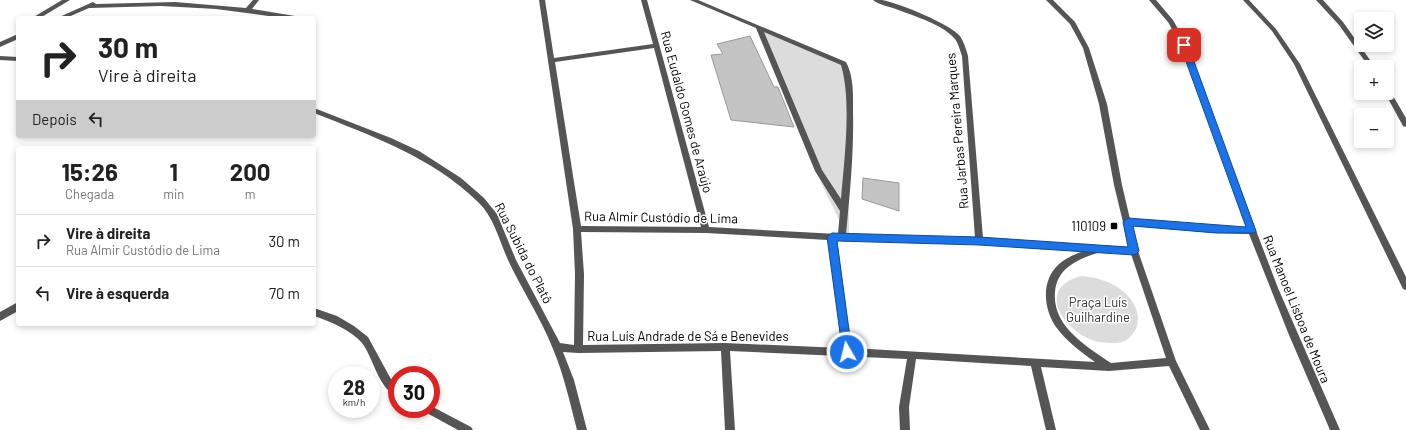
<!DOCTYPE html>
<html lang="pt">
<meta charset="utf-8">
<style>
:root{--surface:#fff;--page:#f2f2f2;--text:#222;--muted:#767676;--line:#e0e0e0}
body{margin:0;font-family:Barlow,sans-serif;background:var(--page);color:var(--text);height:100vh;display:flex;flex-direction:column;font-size:15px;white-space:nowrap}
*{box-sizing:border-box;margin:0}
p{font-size:13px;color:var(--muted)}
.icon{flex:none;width:22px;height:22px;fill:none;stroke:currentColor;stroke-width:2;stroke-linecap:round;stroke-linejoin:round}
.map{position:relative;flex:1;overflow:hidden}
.drawer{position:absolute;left:16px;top:146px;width:300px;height:180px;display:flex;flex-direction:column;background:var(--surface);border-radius:4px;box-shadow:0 2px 6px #0003}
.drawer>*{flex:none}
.hud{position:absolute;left:16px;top:16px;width:300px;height:122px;border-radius:4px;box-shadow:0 2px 6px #0003;background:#fff;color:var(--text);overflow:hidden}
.buttons{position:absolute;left:1354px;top:12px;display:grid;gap:8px}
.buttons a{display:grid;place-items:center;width:40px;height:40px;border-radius:4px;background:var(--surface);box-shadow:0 2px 6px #0003;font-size:20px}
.speed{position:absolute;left:328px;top:366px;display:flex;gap:8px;font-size:20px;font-weight:700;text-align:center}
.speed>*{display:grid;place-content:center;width:52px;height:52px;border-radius:50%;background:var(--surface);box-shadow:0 2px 6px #0003;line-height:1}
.speed small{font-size:10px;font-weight:400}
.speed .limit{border:6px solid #d22;background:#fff;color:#111}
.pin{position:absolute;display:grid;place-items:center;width:34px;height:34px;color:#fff;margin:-17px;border-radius:8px;box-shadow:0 2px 6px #0006}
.me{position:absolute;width:44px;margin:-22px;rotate:352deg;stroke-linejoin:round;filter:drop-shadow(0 0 3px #0008)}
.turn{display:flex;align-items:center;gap:14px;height:84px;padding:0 16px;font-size:18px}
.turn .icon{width:52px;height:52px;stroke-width:2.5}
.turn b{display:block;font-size:28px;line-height:34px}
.then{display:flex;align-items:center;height:38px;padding:0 16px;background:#0003;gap:8px;font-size:15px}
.eta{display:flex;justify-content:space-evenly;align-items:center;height:68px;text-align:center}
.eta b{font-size:24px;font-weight:700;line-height:28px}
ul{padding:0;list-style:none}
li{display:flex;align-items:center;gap:12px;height:52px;padding:0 16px;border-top:1px solid var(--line)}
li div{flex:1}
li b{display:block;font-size:15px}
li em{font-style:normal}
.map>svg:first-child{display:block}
.green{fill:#dcdcdc}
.building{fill:#c4c4c4;stroke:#999}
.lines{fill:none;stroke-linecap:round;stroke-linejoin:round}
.street{fill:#555;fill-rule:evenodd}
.route{fill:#1a73e8;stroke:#114b97}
.poi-dot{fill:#000;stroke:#fff;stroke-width:1.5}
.labels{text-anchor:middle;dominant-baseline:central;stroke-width:3;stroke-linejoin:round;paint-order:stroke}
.street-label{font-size:13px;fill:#000;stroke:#fff}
.poi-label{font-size:13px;fill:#000;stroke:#fff;text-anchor:end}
.park-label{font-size:13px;fill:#333;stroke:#fff}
</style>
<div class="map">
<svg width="1406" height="430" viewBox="0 0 1406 430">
<rect width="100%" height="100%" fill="#fff"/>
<g class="green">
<path d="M757,28L845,64L848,88L849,240L823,187Z"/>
<path d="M1082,276C1096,278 1108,280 1120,289C1135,299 1145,320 1132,335C1128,340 1122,343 1116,343C1108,343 1099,343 1092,340C1061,328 1036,287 1082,276Z"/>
</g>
<g class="building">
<path d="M750,36L774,87H778L794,127L731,120L711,55L723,54L717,44Z"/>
<path d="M863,178L899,183V211L862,199Z"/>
</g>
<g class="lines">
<g class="street">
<path d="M62,0H70L40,18H32Z"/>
<path d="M253,0H259L252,9L295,16L298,18H283L216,9L161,6L89,8L66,18H57L93,2L96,4L175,2L246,8Z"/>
<path d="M539,0H545L554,58L653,44L641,0H647L709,227L838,234L840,211L815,171L756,28L690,0H698L846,62C854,77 853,95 853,111C854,152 850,193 846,234L975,238L962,56C960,50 958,43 955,39C943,24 911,15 893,8C886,6 878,4 873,0C876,0 879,0 882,0C899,3 950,24 960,36C964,42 966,49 968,56L983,238L1129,247L1114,185L1099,104L1083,48L1070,24L1046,0H1053L1075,22L1089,48L1107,104L1122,185L1130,219L1216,227L1247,228L1181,45L1168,22L1149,0H1156L1173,20L1187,45L1241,191L1278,288L1340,430H1330L1289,335L1249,234L1216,233L1132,226L1138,251L1176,361L1210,430H1200L1169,366L1109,371L1041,367L1056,430H1046L1031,366L916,359L909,407L910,430H900L899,407L907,359L730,351L735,430H725L721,351L578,353L563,352L574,380L587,430H577C570,403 564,375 553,349C541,318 522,290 508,260C499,240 494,217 478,202C432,157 372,136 314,113V108L391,138L419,151L461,178L484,198L497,214L516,260L560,343L574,345L575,274L573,229ZM764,32L841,65C852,102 844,161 841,199L822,170ZM654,48L701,227L581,226L555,62ZM581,232L706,233L828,240L842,348L725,343L583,345L584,274ZM837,240L979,244L1084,251C1075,254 1066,258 1059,264C1041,280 1043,308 1056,327C1066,341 1081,352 1095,362L851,348ZM1100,252L1131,254L1166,358L1111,363C1086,346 1052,326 1055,292C1057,267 1079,259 1100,252Z"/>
<path d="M1243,0H1249L1276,29L1300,64L1406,277V290L1403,289L1294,64L1272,31Z"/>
<path d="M1316,0H1323L1343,22L1375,67H1369L1339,25Z"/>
<path d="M18,34V39L0,47V42Z"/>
<path d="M0,56L18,57V61L0,60Z"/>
<path d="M1387,89H1389L1406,118V127L1403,126L1385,93H1387Z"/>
<path d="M18,302V311L0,321V312Z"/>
<path d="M314,308L337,316L354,326L368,337L392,381L397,386V396C379,390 373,357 362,343C351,330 329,321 314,316Z"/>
<path d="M431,406L471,427L473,430H458L425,412L423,409H431Z"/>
</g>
</g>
<path class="route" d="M1184,43L1188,45L1256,231L1255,233H1216L1133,226L1139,251L1137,253L1134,255L979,245L837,241L852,352L851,355L847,357L843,355L827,237L832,233L979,237L1128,247L1123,222L1128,218L1246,227L1180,45Z"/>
<rect class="poi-dot" x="1110" y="222" width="8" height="8" rx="2"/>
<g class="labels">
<g class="street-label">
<text transform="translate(687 112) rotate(75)">Rua Eudaldo Gomes de Araújo</text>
<text transform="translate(957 131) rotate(-95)">Rua Jarbas Pereira Marques</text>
<text transform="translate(661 217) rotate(1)">Rua Almir Custódio de Lima</text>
<text transform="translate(524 253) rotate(63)">Rua Subida do Platô</text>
<text transform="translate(1297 309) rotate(68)">Rua Manoel Lisboa de Moura</text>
<text x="688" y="336">Rua Luís Andrade de Sá e Benevides</text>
</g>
<g class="poi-label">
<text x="1106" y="226">110109</text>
</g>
<g class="park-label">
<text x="1098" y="302">Praça Luís<tspan x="1098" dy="15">Guilhardine</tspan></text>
</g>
</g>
</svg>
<div class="buttons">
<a><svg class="icon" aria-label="layers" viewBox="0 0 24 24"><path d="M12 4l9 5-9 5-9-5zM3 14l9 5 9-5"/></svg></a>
<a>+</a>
<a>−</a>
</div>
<div class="speed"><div>28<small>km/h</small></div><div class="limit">30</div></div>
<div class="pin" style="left:1184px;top:45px;background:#d93025"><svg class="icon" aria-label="arrive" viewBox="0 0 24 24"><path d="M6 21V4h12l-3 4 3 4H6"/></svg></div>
<svg class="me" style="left:847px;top:352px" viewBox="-20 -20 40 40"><circle r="17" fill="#1a73e8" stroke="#fff" stroke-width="3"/><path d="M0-11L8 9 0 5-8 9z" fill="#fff"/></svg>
<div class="hud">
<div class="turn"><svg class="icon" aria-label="right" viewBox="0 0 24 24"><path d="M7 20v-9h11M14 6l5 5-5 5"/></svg><div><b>30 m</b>Vire à direita</div></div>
<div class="then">Depois<svg class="icon" aria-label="left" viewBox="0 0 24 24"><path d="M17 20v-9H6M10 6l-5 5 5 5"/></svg></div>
</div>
<section class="drawer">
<div class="eta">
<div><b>15:26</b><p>Chegada</p></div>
<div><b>1</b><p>min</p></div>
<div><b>200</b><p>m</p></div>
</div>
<ul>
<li><svg class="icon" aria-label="right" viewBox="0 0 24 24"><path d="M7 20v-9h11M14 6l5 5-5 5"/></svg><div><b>Vire à direita</b><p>Rua Almir Custódio de Lima</p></div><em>30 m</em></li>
<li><svg class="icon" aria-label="left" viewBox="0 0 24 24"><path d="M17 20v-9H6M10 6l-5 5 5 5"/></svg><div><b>Vire à esquerda</b></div><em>70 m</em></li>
</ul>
</section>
</div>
